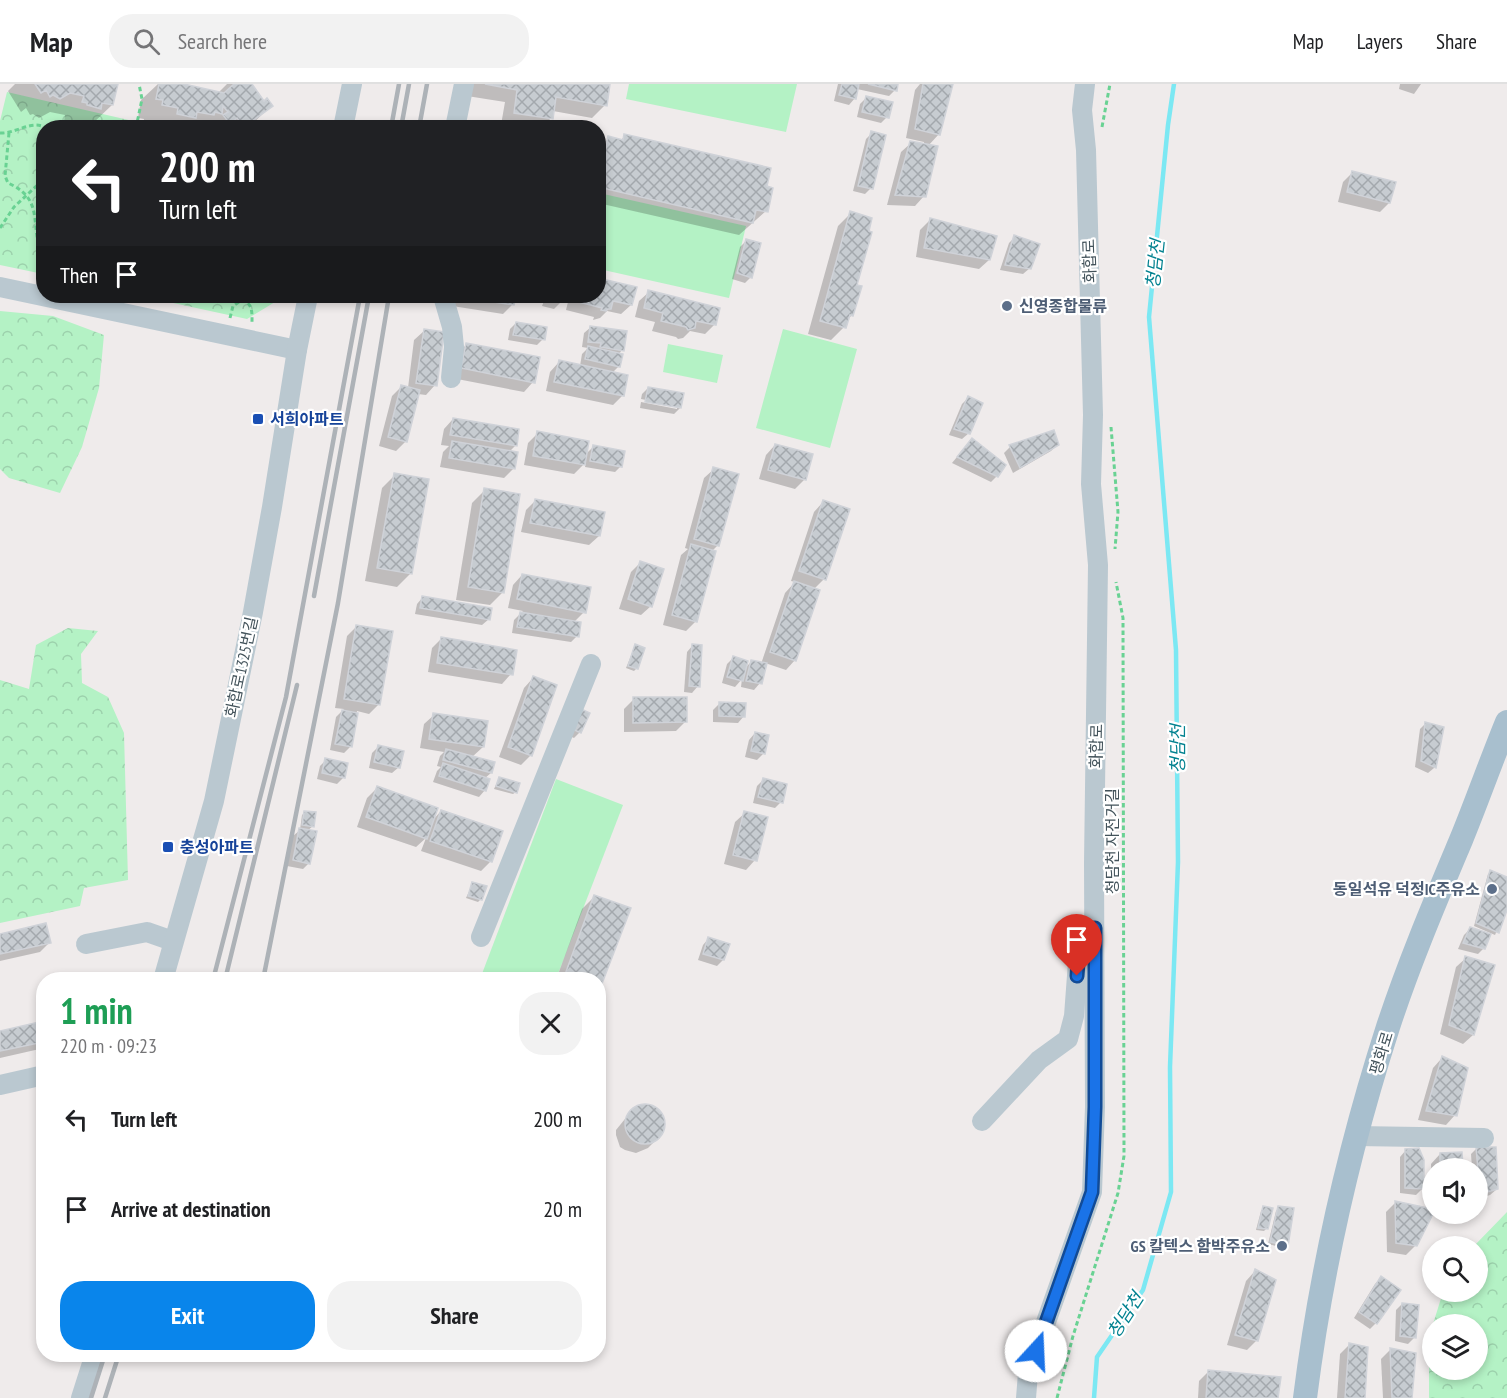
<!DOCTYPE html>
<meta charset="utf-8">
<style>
:root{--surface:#fff;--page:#f2f2f2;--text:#202124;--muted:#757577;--line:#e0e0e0;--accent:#0985eb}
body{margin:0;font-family:"PT Sans Narrow","Noto Sans KR",sans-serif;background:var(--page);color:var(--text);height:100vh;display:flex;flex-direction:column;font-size:22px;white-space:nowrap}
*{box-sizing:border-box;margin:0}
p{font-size:20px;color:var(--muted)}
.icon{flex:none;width:33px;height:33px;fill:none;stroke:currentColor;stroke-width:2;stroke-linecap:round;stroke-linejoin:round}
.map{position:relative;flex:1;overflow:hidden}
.side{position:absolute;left:36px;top:888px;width:570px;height:390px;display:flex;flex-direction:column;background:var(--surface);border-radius:24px;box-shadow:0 3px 9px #0003}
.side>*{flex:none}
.guide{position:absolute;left:36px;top:36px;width:570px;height:183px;border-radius:24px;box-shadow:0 3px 9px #0003;background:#202124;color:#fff;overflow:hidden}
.buttons{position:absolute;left:1422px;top:1074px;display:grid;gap:12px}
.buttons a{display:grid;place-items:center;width:66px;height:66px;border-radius:50%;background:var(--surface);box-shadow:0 3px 9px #0003;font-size:30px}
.pin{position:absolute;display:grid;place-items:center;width:51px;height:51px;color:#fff;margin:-62px -26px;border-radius:50% 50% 50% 0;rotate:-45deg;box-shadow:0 0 6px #0007}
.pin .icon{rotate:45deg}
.me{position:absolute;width:66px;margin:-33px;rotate:20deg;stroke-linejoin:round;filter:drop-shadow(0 0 4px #0008)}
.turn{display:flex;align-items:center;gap:21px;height:126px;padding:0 24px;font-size:27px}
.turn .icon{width:78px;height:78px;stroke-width:2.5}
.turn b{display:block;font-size:42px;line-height:51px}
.then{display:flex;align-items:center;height:57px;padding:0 24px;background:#0003;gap:12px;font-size:22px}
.round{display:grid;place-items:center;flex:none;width:63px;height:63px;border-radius:24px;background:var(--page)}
.summary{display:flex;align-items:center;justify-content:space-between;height:102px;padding:0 24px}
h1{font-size:36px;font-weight:700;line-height:45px;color:#1e9e55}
.action{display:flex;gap:12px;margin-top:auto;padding:12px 24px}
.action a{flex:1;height:69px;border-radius:24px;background:var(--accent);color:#fff;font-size:24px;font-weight:700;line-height:69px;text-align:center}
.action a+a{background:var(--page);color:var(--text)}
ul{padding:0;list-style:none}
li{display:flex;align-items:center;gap:18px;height:90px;padding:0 24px}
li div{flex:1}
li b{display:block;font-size:22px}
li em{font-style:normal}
header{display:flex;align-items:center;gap:36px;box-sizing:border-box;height:84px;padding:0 30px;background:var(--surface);border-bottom:2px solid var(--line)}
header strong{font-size:28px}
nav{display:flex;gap:33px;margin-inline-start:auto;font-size:21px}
.search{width:420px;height:54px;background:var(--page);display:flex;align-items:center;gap:15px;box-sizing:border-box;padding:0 21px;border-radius:24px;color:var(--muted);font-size:22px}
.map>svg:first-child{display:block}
.forest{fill:url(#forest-crowns)}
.garden{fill:#b4f2c5}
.shadow{fill:#0003}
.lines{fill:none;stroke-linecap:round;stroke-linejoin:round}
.stream{stroke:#7ce8f3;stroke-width:4.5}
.building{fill:url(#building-cross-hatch);stroke:#cfd2d8;stroke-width:1.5}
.path{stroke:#69d293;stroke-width:3;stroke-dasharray:4.5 3;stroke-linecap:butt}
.minor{stroke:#bac8d0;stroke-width:20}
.major{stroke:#a8bfce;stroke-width:24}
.rail{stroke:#adb2b7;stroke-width:4.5}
.route-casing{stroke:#114b97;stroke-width:15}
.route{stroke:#1a73e8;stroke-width:10}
.service-dot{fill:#5c6f8a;stroke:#fff;stroke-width:2}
.transit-dot{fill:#1a4fb4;stroke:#fff;stroke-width:2}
.labels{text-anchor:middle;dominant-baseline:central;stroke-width:4.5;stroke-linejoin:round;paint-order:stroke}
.street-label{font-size:16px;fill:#42525a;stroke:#fff}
.service-label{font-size:16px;font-weight:bold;fill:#4e5e75;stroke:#fff;text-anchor:end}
.transit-label{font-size:16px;font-weight:bold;fill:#164399;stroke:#fff;text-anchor:start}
.water-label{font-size:18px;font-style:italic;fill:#038290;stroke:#fff}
</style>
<header>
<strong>Map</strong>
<div class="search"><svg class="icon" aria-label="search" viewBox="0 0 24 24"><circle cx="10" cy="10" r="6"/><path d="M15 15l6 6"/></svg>Search here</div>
<nav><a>Map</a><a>Layers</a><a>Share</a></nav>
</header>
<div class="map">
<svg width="1507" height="1314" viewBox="0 0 1507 1314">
<defs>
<pattern id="forest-crowns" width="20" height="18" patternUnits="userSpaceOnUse" patternTransform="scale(1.5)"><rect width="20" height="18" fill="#b4f2c5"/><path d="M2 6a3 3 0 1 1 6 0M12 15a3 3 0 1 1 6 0" fill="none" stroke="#9cd1ac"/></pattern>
<pattern id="building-cross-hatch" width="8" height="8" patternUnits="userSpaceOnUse" patternTransform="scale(1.5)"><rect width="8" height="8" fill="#c7ccd1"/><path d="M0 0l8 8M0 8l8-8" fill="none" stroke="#a3a8ad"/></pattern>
</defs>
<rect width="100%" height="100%" fill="#efebeb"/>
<g class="forest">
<path d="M7,8L159,43L44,44L43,190L0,181V37Z"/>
<path d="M141,212H277L275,218L247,235Z"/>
<path d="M0,227L53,232L104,251L99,304L82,363L60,409L9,394L0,385Z"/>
<path d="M68,544L98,547L81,570L82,599L108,613L124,649L128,796L84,804L80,822L0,839V596L29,605L36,561Z"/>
<path d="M1507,1128V1314H1429V1254L1432,1243V1286H1478V1240H1433L1443,1208H1478V1162H1474Z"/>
</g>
<g class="garden">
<path d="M629,0H797L786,48L626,15Z"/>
<path d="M599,109L746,142L729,214L599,185Z"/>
<path d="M783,245L857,265L830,364L756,344Z"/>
<path d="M668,260L723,271L717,299L663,288Z"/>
<path d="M556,695L623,721L556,895H480Z"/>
</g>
<g class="shadow">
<path d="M15,0H116L112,21L92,40L85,39L80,43L68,41V38L64,37L65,31L50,28L39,34L33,30L30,31L26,24L21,28L8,7Z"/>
<path d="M158,0H177L218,9L227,0H250L264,19L271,22L248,44H159L143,40L144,35L138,34L141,16Z"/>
<path d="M469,0H609L605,21L592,34L553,27L551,34L542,44H515L501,41L505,18L467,12Z"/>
<path d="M838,0H897L895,6L889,12L857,5L855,14L849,21L834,17Z"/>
<path d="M920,0H946L939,50L928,62L924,112L915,122L887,121L901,68L911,59L924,61V58L906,54L915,6Z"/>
<path d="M1400,0H1421L1414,10L1399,5Z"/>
<path d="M866,14L887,33L881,39L857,33L860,20Z"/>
<path d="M872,49L871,104L865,110L853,107L866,55Z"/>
<path d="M625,52L765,103L766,127L739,151L598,119V64L609,54L620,57Z"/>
<path d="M1353,88L1389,119L1380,128L1338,118L1343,98Z"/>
<path d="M851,129L855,202L852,231L846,237L844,243L831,256L808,250L838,142Z"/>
<path d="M930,136L989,176L979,185L916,173L920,146Z"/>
<path d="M1015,153L1030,184L1023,190L1000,186L1009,159Z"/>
<path d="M746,157L751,193L745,199L732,195L740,163Z"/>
<path d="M649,208L715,240L705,250L690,247L683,254L678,255L676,253L652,247L655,238L635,233L639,217Z"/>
<path d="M448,212H514L513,220L503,230L446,221Z"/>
<path d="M546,212H598L631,221L621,230L607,227L600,234L593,236L594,233L566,226L568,218L562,217L554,225L542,222Z"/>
<path d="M516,239L543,255L537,261L508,256L510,245Z"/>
<path d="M591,243L622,266L618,271L619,282L612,289L622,312L613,321L546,307L550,288L559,278L580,282L582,270L588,264L582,263L584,249Z"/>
<path d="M424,247L435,301L426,311L418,310L406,357L396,367L379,362L392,312L402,302L408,304L414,256Z"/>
<path d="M466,261L533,298L524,308L452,294L457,270Z"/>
<path d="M648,304L680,324L674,330L640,324L641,318L677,325V322L641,315L642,310Z"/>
<path d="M968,314L969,349L962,355L949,351L962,320Z"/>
<path d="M453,335L515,362L509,368L514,384L504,394L440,383L443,368L449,362L441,361L444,345Z"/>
<path d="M538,349L585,371L593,363L621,382L615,388L585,383L586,378L574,390L524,381L528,359Z"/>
<path d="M1058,360L1051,367L1013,389L1004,369L1010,363Z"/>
<path d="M775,361L805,395L795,405L759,395L766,371Z"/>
<path d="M966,362L997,392L991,398L952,379Z"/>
<path d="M714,385L718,461L712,467L696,537L686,547L663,541L681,471L688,465L685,464L704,394Z"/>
<path d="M395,391L410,490L397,503L365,497L382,404Z"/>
<path d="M485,406L503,508L490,521L456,516L472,419Z"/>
<path d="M535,417L599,452L589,461L521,448L526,426Z"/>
<path d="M823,418L824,495L814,505L795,576L786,586L765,579L760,599L754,606L741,603L742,595L735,603L722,599L727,580L733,574L745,584L751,578L761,580L785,509L795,498L791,497L814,428Z"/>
<path d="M640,479L651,522L641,531L619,525L631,488Z"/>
<path d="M522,491L584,528L574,538L577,552L571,558L512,549L514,536L523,527L508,524L513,501Z"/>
<path d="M423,513L489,535L482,541L415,530L417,520Z"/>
<path d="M357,542L379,620L369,630L357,627L350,663L344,669L330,666L336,633L344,625L335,624L347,552Z"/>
<path d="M441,555L511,590L502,600L428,588L432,564Z"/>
<path d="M693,561L698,602L692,609L684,608L687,568Z"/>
<path d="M635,562L637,584L634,587L626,584Z"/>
<path d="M533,594L531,671L521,681L499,673L524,604Z"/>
<path d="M634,615L685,638L676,647L624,648V625Z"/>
<path d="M719,620L744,632L738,639L713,638V626Z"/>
<path d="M434,631L483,663L472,673L491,689L485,694V706L479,713L433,698L437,687L441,683L437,682L440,672L444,668L420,664L424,640Z"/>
<path d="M573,632L580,648L574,654L565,650Z"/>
<path d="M1426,639L1443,644L1434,684L1428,689L1415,683L1420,645Z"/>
<path d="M755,649L764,669L757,676L745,673L749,656Z"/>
<path d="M378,663L399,683L392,689L369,684L372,669Z"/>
<path d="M326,676L343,694L337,700L317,695L320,682Z"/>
<path d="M499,694L516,708L513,710L494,705Z"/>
<path d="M763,696L781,718L775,724L753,719L757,702Z"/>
<path d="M377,704L432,737L441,727L501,748L490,778L481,787L421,767L426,754L416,763L357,743L367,714Z"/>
<path d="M305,728L313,742L307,747L309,779L303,785L287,782L293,752L300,746L302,731Z"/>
<path d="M745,729L755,776L746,786L724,780L735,738Z"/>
<path d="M1491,788L1507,794V822L1495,851L1474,842L1488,790Z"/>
<path d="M473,799L481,815L478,818L466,814Z"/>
<path d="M595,812L598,896H556L582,825Z"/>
<path d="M1470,845L1484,864L1478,870L1458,865L1464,851Z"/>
<path d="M0,851L49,859L40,868L0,877Z"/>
<path d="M709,854L723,876L717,882L698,876L703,861Z"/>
<path d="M1466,874L1493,882L1473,951L1463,960L1440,950L1456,883Z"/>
<path d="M44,939V964L0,974V948Z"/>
<path d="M1442,974L1455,1031L1446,1041L1418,1036L1433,984Z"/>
<path d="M645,1021L651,1022L661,1030L664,1043L658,1054L648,1064L636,1069L625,1066L620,1063L616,1051V1046L633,1025Z"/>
<path d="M1477,1064L1497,1105L1490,1111L1478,1115V1084H1472L1471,1070Z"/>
<path d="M1406,1066L1422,1105L1416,1111L1400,1109V1073Z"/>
<path d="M1440,1070H1461V1084H1432V1119L1431,1080Z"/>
<path d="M1396,1118L1416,1161L1406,1171L1387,1168L1386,1128Z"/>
<path d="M1263,1124L1267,1144L1264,1147L1256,1146L1261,1127Z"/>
<path d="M1279,1124L1286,1161L1284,1164L1268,1160L1276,1127Z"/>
<path d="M1255,1187L1257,1256L1247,1266L1227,1261L1246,1197Z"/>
<path d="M1381,1194L1376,1239L1370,1245L1354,1234L1375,1200Z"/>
<path d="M1402,1220L1414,1254L1408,1260L1395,1257L1396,1226Z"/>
<path d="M1349,1261L1364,1314H1337L1340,1270Z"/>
<path d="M1390,1266L1410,1314H1383L1381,1275Z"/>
<path d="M1209,1287L1277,1314H1198L1199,1297Z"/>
</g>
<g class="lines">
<path class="stream" d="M1094,1314L1097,1273L1143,1206L1171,1108L1170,983L1178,778L1176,566L1149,233L1168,41L1174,0"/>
</g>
<g class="building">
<path d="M35,0H118L113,21L102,19L101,25L87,21V19L82,18L84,12L70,9L60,15L53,11L50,13L46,6L41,9Z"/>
<path d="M159,0H184L224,9L234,0H252L264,17L267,14L273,22L244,43L237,34L230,40L223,31L228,28L223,22L222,30L215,28L214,31L197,28L196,34L177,30L178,24L162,21L163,16L156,15Z"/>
<path d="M485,0H610L607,22L556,13L553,35L514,29L517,6Z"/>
<path d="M842,0H859L856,15L839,11Z"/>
<path d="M868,0H898L897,7Z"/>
<path d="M923,0H953L940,51L915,45Z"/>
<path d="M866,12L893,18L889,34L862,28Z"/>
<path d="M871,47L886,51L873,105L858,102Z"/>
<path d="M624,50L771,84L767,102L773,104L768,128L756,126L753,139L598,103L608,52L623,56Z"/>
<path d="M910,57L938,62L926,113L895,111Z"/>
<path d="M1352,87L1396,98L1390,119L1347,108Z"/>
<path d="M850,127L872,134L869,147L872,148L857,201L862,202L853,232L850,231L846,244L820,237Z"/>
<path d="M930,134L997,152L990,176L924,164Z"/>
<path d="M1014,151L1040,160L1031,185L1005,181Z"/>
<path d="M746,155L761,159L752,194L737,189Z"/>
<path d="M598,194L637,203L632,221L613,217L611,225H608L606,227L601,226L602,224L575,217L576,212H598Z"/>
<path d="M648,206L720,224L716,241L696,237L695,244L688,246L686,243L661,237L663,229L644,224Z"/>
<path d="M455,212H516L514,221Z"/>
<path d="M516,238L547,243L545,256L513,251Z"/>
<path d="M590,242L627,247L624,267L600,263L601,259L588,258Z"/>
<path d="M424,245L444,248L437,302L416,299Z"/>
<path d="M466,259L540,273L535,299L461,284Z"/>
<path d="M588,262L623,270L620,283L585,275Z"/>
<path d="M559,276L628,291L624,312L554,298Z"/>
<path d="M401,301L420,306L407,358L388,353Z"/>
<path d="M648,303L684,309L681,324L645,318Z"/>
<path d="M968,312L983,319L970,350L954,345Z"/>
<path d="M453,334L519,345L517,362L450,351Z"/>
<path d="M1054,346L1059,361L1020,384L1009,361Z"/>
<path d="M537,347L589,357L585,381L533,372Z"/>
<path d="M972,354L1006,381L998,393L957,373Z"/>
<path d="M452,357L518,368L515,385L449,374Z"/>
<path d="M775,360L813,370L806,396L768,386Z"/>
<path d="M593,361L625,367L622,383L590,377Z"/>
<path d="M713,383L739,390L719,462L694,455Z"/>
<path d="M394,389L429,395L412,490L377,484Z"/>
<path d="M484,404L520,410L504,509L468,503Z"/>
<path d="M535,415L605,428L600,452L530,439Z"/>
<path d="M823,416L850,425L826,496L799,487Z"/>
<path d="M691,460L716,467L697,538L672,531Z"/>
<path d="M640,477L664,485L652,523L628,515Z"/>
<path d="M522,490L591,503L586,529L517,515Z"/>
<path d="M794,497L820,506L796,577L770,568Z"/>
<path d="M422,512L492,524L490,536L420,524Z"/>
<path d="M520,528L581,538L579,553L517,543Z"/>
<path d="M356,541L393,547L380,621L344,615Z"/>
<path d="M441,553L517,566L513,591L437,579Z"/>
<path d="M635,560L645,564L638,585L628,582Z"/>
<path d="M692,560L702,561L700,603L689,602Z"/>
<path d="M733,572L748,577L743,597L727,593Z"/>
<path d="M751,576L767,579L762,600L746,597Z"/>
<path d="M533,592L557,601L532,672L508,663Z"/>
<path d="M633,613H687V638L633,639Z"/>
<path d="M719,618L746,619L745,633L719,632Z"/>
<path d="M579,624L590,629L581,649L570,644Z"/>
<path d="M342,626L358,629L352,663L335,660Z"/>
<path d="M433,629L488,637L484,663L429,655Z"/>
<path d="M1425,638L1444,643L1436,684L1421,677Z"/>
<path d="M755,648L769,651L765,670L751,667Z"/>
<path d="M378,661L404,667L400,684L374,678Z"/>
<path d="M446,665L495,678L492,689L443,676Z"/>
<path d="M325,674L348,679L345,694L322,689Z"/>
<path d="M443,679L490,695L486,707L439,692Z"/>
<path d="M499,693L520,699L517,709L496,702Z"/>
<path d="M763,694L787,700L783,719L758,713Z"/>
<path d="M377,702L438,724L427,755L366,733Z"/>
<path d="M441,726L503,747L492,778L430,757Z"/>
<path d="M304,727L316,728L314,743L302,741Z"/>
<path d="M744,727L768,733L757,777L733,771Z"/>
<path d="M299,744L317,747L310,780L293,776Z"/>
<path d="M1490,786L1507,793V826L1499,849L1476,839Z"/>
<path d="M472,798L487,802L482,816L468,812Z"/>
<path d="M594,811L631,824L598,910V896H563Z"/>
<path d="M46,839L51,859L0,870V850Z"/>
<path d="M1470,843L1491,850L1485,865L1463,859Z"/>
<path d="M708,853L730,860L724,876L703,870Z"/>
<path d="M1465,872L1495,881L1474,951L1449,941Z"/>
<path d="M44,937V958L0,967V947Z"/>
<path d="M1442,972L1468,984L1457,1032L1426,1027Z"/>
<circle cx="645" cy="1040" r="20"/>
<path d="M1476,1063H1496L1498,1105L1480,1110Z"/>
<path d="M1419,1064L1424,1076V1105L1405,1104V1065Z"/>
<path d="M1462,1068L1463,1084H1440V1069Z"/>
<path d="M1395,1117L1432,1125L1433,1130L1417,1162L1396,1159Z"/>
<path d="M1263,1122L1273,1124L1268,1145L1258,1144Z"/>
<path d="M1278,1122L1294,1124L1288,1162L1270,1158Z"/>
<path d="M1255,1185L1276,1196L1258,1257L1235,1251Z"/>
<path d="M1381,1192L1401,1206L1377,1240L1359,1228Z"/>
<path d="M1402,1219L1419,1221L1416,1254L1400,1252Z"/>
<path d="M1349,1259L1368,1263L1365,1314H1345Z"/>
<path d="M1390,1264L1416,1269L1412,1314H1392Z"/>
<path d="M1208,1286L1281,1293L1278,1314H1206Z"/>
</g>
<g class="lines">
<g class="path">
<path d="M1102,43L1110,0"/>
<path d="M136,44L142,15L139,0"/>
<path d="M0,49C15,50 33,35 46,44"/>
<path d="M9,49L5,92L8,99C41,114 32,133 39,163L44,167"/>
<path d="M0,144L14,123L44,95"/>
<path d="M230,234L233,222L242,216C253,219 252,229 252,239"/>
<path d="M1111,343L1118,428L1115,465"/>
<path d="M1057,1314L1073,1252L1118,1109L1124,1072L1123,534L1116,498"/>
</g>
<g class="minor">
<path d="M343,44L352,0"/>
<path d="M455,44L464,0"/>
<path d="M0,203L297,266"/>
<path d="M443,212L452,243L454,263L451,294"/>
<path d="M481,853L591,580"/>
<path d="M86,860L147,848L167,855"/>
<path d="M163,896L214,717L253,528L272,423L297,266L308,212"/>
<path d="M0,1001L44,991"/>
<path d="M982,1037L1039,976L1068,955L1074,932L1078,878L1093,848"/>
<path d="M1356,1052L1484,1054"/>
<path d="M81,1314L95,1270"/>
<path d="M1026,1314L1028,1289L1092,1108L1095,1023L1094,779L1098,481L1091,400L1093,331L1086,66L1082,26L1085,0"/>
</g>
<path class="major" d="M1305,1314C1321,1187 1349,1064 1388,943C1409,879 1435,818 1461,756C1477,717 1491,677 1507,638"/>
<g class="rail">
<path d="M391,44L399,0"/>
<path d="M401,44L409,0"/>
<path d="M419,44L427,0"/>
<path d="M314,512L369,212"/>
<path d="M213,896L286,613L360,212"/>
<path d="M225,896L297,601"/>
<path d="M263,896L338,519L389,212"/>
<path d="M91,1314L105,1270"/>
<path d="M105,1314L119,1270"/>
</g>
</g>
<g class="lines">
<defs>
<path id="route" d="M1036,1267L1092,1108L1095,1023V844L1078,878L1077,892"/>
</defs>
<use href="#route" class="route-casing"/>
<use href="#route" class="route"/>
</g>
<g class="service-dot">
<circle cx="1007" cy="222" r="6"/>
<circle cx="1492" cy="805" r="6"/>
<circle cx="1282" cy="1162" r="6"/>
</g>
<g class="transit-dot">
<rect x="252" y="329" width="12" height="12" rx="3"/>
<rect x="162" y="757" width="12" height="12" rx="3"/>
</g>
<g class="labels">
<g class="street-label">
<text transform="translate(1089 177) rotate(-92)">화합로</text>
<text transform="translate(241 583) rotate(-78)">화합로1325번길</text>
<text transform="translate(1096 662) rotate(-89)">화합로</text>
<text transform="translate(1112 757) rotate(-90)">청담천 자전거길</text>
<text transform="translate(1381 969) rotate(-73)">평화로</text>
</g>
<g class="service-label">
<text x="1019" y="222" text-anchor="start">신영종합물류</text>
<text x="1480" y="805">동일석유 덕정IC주유소</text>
<text x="1270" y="1162">GS 칼텍스 함박주유소</text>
</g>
<g class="transit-label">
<text x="270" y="335">서희아파트</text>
<text x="180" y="763">충성아파트</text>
</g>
<g class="water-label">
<text transform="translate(1155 180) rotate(-84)">청담천</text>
<text transform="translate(1177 665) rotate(-90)">청담천</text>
<text transform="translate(1125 1231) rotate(-57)">청담천</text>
</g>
</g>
</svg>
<div class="buttons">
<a><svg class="icon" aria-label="sound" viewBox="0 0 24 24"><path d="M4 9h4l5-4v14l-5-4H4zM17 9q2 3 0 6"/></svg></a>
<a><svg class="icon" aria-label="search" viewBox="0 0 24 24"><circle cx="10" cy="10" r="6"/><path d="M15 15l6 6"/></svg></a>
<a><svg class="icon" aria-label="layers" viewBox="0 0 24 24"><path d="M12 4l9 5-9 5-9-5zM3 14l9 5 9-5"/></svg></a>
</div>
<div class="pin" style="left:1077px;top:892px;background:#d93025"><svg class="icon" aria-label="arrive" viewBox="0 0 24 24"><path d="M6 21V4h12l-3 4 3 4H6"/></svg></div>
<svg class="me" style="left:1036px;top:1267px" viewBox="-20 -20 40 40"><circle r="19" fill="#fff"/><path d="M0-13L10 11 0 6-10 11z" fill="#1a73e8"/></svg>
<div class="guide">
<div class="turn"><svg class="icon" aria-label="left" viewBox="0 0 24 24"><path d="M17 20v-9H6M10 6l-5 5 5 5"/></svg><div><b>200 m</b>Turn left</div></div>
<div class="then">Then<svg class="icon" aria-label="arrive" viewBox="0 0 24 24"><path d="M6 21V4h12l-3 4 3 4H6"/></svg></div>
</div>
<section class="side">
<div class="summary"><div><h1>1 min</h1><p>220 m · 09:23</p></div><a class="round"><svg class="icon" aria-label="close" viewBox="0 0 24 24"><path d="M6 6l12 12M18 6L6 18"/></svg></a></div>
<ul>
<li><svg class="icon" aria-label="left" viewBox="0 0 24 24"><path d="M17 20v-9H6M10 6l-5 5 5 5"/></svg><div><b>Turn left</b></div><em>200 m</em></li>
<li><svg class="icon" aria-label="arrive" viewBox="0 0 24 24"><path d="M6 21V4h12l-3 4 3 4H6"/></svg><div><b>Arrive at destination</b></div><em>20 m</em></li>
</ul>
<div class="action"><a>Exit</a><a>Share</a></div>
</section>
</div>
